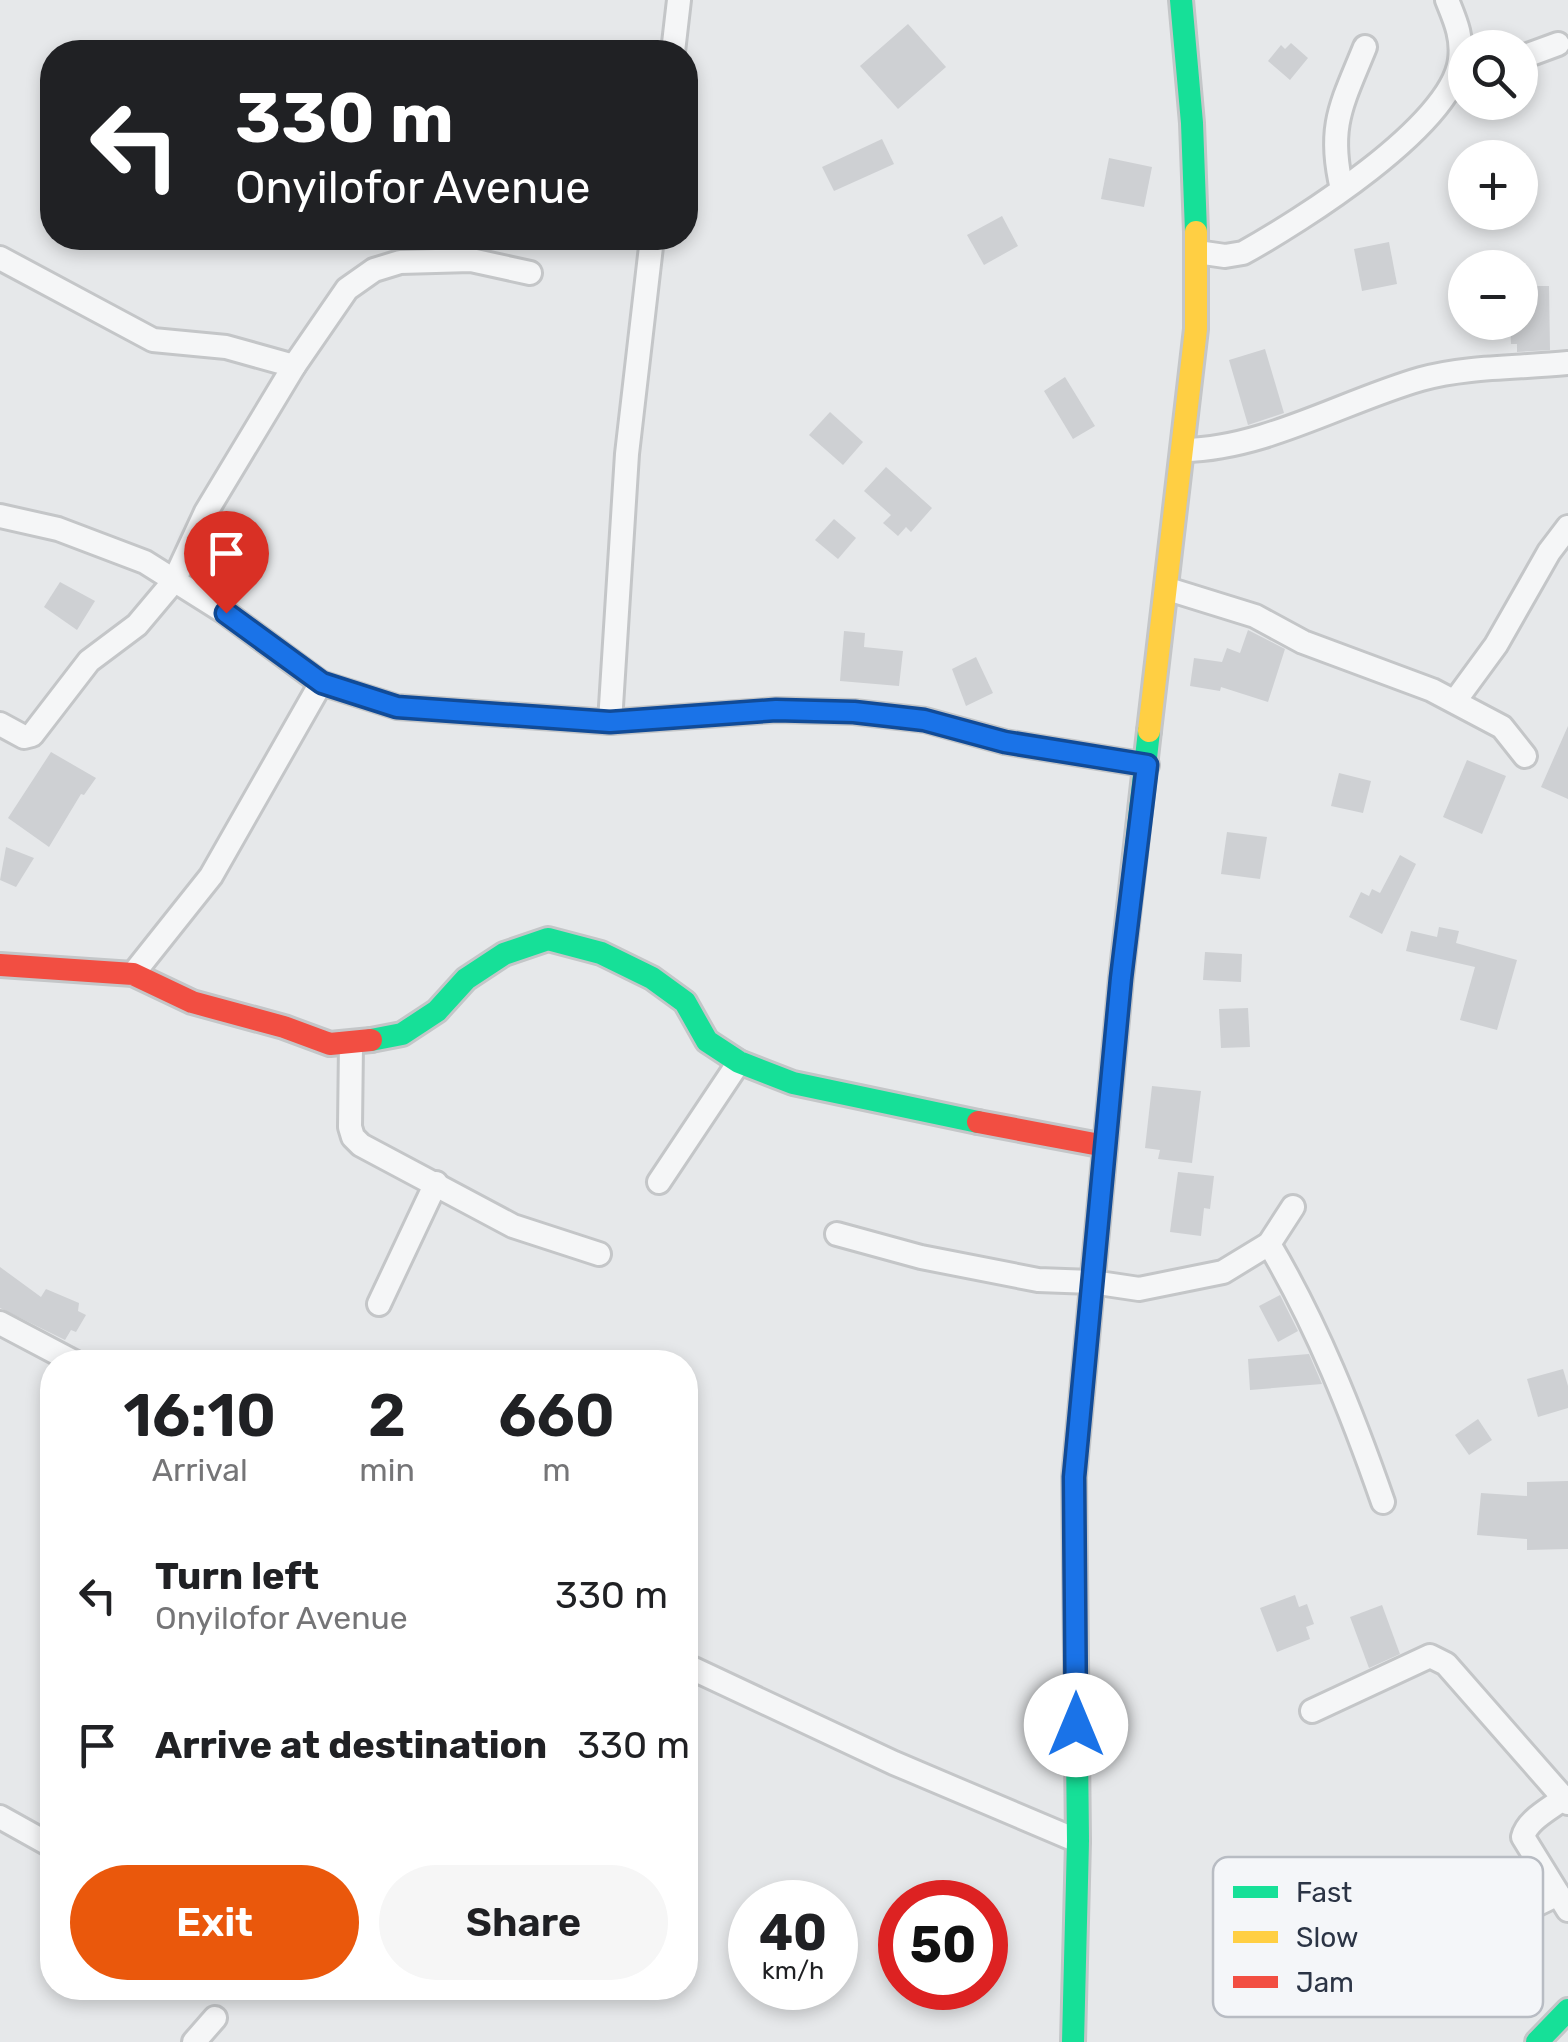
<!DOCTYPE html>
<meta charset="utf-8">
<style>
:root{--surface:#fff;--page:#f6f6f6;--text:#202124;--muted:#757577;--accent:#ea580c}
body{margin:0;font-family:Rubik,sans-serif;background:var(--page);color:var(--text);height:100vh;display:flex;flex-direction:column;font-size:38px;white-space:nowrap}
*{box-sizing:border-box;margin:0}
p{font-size:32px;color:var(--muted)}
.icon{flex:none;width:55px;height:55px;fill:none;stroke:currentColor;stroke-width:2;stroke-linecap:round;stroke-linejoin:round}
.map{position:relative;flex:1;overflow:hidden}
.panel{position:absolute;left:40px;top:1350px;width:658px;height:650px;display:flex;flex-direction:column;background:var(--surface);border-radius:40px;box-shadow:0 5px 15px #0003}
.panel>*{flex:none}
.hud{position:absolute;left:40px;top:40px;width:658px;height:210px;border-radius:40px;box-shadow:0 5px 15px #0003;background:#202124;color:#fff;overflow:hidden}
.controls{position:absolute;left:1448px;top:30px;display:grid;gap:20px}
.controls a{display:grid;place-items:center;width:90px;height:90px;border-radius:50%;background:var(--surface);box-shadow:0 5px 15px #0003;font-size:50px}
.speed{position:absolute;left:728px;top:1880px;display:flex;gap:20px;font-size:50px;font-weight:700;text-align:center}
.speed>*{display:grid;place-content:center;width:130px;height:130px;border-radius:50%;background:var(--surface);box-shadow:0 5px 15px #0003;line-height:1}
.speed small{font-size:25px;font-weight:400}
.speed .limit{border:15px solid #d22;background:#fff;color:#111}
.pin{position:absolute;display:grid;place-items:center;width:85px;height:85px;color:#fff;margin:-102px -42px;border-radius:50% 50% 50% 0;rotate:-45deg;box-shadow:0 0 10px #0007}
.pin .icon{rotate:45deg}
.me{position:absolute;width:110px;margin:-55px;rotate:0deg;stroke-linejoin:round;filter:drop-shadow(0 0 8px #0008)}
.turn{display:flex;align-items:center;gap:35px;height:210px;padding:0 30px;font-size:45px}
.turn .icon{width:130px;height:130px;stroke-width:2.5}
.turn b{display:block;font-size:70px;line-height:85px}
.eta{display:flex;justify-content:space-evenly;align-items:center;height:170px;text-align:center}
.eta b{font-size:60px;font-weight:600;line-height:70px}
.action{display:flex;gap:20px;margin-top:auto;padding:20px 30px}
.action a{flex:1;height:115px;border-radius:60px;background:var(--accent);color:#fff;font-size:40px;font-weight:600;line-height:115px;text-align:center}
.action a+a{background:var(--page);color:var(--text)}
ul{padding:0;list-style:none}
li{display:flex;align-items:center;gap:30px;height:150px;padding:0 30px}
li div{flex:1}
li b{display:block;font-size:38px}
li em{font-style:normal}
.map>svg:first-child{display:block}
.building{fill:#ced0d3}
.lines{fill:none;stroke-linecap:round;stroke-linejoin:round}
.street-casing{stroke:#c4c6c8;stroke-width:28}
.fast-casing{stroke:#c4c6c8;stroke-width:28}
.slow-casing{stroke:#c4c6c8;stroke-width:28}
.jam-casing{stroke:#c4c6c8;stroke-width:28}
.street{stroke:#f5f6f7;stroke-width:22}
.fast{stroke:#16e098;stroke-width:22}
.slow{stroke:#ffcf43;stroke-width:22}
.jam{stroke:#f24e42;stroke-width:22}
.route-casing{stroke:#114b97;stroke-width:25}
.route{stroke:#1a73e8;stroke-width:18}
.key{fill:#f4f6f9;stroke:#b8bcc3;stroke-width:2.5}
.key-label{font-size:28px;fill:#2b3445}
</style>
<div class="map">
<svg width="1568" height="2042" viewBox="0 0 1568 2042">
<rect width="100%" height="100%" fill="#e6e8ea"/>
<g class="building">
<path d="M908,24L946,67L898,109L860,66Z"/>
<path d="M1291,43L1308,58L1290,80L1268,61L1281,45L1285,49Z"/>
<path d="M882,139L894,164L834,191L822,167Z"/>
<path d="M1109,158L1152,167L1144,207L1101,199Z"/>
<path d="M1002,216L1018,246L984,265L967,235Z"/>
<path d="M1389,242L1397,284L1362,291L1354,249Z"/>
<path d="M1520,286H1549L1550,350L1517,352V344H1511L1510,322H1520Z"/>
<path d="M1265,349L1284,413L1248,425L1229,360Z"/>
<path d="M1065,377L1095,426L1073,439L1044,391Z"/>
<path d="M830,412L863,442L843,465L809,435Z"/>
<path d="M886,467L932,508L911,532L906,527L898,536L883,523L891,515L864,491Z"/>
<path d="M834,519L856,538L838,559L815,540Z"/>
<path d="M60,582L95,601L77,630L44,607Z"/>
<path d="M1248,630L1285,649L1268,702L1221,687L1220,691L1190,686L1194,658L1222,662L1227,648L1240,653Z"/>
<path d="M844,631L865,633L864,647L903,651L899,686L840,681Z"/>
<path d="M976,657L993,693L966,706L952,669Z"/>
<path d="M1568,726V799L1541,787Z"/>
<path d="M51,752L96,778L84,795L81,794L49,847L8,818Z"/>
<path d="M1467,760L1506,776L1482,834L1443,817Z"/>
<path d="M1339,773L1371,781L1363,813L1331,806Z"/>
<path d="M1227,832L1267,837L1260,879L1221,874Z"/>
<path d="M6,847L34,858L16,887L0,880Z"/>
<path d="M1400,855L1416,864L1382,934L1349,917L1361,892L1369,896L1372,889L1380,893Z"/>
<path d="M1439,927L1459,931L1456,943L1517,960L1497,1030L1460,1020L1475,967L1406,951L1411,931L1437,937Z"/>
<path d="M1205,952L1242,954L1241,982L1203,980Z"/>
<path d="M1248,1008L1250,1047L1221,1048L1219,1009Z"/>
<path d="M1152,1086L1201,1091L1192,1163L1158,1159L1160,1150L1145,1148Z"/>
<path d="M1178,1172L1214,1176L1210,1209L1204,1208L1201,1236L1170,1232Z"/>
<path d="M0,1267L41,1297L46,1289L79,1303L78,1311L86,1315L76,1332L71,1330L65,1340L0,1308Z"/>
<path d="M1280,1295L1298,1331L1278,1342L1259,1306Z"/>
<path d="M1309,1354L1322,1384L1250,1390L1248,1359Z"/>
<path d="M1563,1369L1568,1386V1408L1538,1417L1527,1379Z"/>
<path d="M1478,1419L1492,1440L1469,1455L1455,1435Z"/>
<path d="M1568,1481V1549L1527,1550V1539L1477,1535L1481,1493L1527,1496V1482Z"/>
<path d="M1295,1595L1299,1607L1307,1604L1314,1624L1306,1627L1310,1639L1277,1652L1260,1608Z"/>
<path d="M1382,1605L1400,1654L1369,1668L1350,1617Z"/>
</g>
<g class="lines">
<defs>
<g id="street">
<path d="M673,52L679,0"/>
<path d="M1520,58L1558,44"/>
<path d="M1342,189C1327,126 1342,104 1365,47"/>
<path d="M1197,252L1225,256L1243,253C1299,222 1452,126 1460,60C1463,37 1455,20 1447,0"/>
<path d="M0,258L153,340L226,347L294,366"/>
<path d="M1184,450C1264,449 1344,401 1421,379C1468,366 1520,368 1568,363"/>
<path d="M0,516L58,529L145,562L226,613L321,683L397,707L610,722L777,710L854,712L925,720L1005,742L1147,765"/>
<path d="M1168,589L1255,616L1303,642L1432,690L1502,727L1525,756"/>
<path d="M1455,701L1496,645L1549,552L1568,527"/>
<path d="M610,722L627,454L652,238"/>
<path d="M0,724L24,737L32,735L89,661L137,625L174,581L206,512L294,366L347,289L374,270L400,262L471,260L530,273"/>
<path d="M133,974L211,876L321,683"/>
<path d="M351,1044L350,1127L353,1137L361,1145L513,1226L599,1254"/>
<path d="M659,1182L739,1062"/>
<path d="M837,1234L921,1257L1038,1280L1092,1282L1139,1289L1223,1272L1269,1244L1293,1207"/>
<path d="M1269,1244C1317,1325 1352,1413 1383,1502"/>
<path d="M379,1304L436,1183"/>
<path d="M0,1323L74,1362"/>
<path d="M685,1665L894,1763L1078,1841"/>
<path d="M1312,1711L1430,1656L1446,1664L1568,1803"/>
<path d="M1564,1798C1550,1809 1527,1820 1523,1837L1568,1910"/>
<path d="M0,1817L52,1846"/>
<path d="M1476,1923L1507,1919L1558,1894"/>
<path d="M194,2042L215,2018"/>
</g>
<g id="fast">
<path d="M1181,0L1192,123L1196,232"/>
<path d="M371,1040L402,1034L437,1011L466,979L504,954L548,939L601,953L652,978L685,1002L707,1041L739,1062L793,1083L978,1122"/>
<path d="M1073,2042L1078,1841L1074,1477L1121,978L1149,731"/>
<path d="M1537,2042L1568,2010"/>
</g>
<path id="slow" d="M1149,731L1196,329V232"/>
<g id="jam">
<path d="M0,965L133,974L192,1002L284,1027L330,1044L371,1040"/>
<path d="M978,1122L1105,1146"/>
</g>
</defs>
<use href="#street" class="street-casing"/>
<use href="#fast" class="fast-casing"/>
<use href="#slow" class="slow-casing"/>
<use href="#jam" class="jam-casing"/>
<use href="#street" class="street"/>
<use href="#fast" class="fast"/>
<use href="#slow" class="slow"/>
<use href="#jam" class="jam"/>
</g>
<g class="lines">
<defs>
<path id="route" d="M226,613L322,683L397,707L610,722L776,710L854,712L924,720L1005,742L1147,765L1121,978L1074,1477L1076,1725"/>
</defs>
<use href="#route" class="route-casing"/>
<use href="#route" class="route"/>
</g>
<rect x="1213" y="1857" width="330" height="160" rx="15" class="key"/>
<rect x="1233" y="1886" width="45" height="12" fill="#16e098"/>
<rect x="1233" y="1931" width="45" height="12" fill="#ffcf43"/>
<rect x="1233" y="1976" width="45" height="12" fill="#f24e42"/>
<g class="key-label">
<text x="1296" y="1902">Fast</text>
<text x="1296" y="1947">Slow</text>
<text x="1296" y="1992">Jam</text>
</g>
</svg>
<div class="controls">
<a><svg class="icon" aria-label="search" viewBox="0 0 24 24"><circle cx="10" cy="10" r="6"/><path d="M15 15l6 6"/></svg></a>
<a>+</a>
<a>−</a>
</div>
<div class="speed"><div>40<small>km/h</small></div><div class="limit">50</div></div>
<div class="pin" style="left:226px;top:613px;background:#d93025"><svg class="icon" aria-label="arrive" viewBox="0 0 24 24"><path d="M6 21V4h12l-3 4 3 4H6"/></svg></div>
<svg class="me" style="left:1076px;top:1725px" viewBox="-20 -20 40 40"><circle r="19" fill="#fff"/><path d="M0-13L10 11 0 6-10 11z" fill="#1a73e8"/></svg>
<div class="hud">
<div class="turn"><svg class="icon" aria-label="left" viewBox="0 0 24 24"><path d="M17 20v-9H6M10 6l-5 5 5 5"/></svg><div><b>330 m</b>Onyilofor Avenue</div></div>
</div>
<section class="panel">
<div class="eta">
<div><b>16:10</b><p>Arrival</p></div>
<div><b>2</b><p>min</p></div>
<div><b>660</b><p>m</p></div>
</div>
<ul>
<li><svg class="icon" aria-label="left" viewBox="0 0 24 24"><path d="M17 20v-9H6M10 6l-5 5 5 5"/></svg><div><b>Turn left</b><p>Onyilofor Avenue</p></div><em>330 m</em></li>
<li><svg class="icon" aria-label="arrive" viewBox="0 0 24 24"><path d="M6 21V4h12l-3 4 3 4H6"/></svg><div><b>Arrive at destination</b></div><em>330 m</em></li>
</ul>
<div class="action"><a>Exit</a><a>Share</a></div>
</section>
</div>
